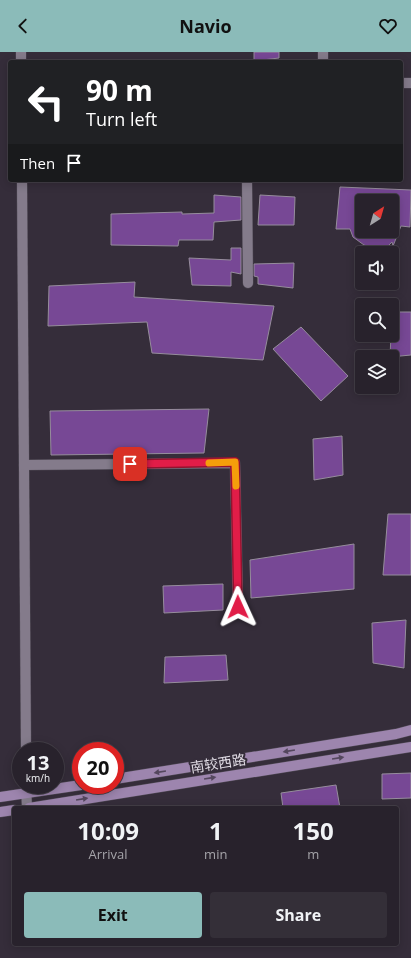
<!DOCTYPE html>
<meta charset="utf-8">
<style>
:root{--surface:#28222c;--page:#342f38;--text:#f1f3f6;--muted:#a5a4a9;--line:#443f48;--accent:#8bbbb9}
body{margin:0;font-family:"Open Sans","Noto Sans SC",sans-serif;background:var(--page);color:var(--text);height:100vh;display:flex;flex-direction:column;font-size:15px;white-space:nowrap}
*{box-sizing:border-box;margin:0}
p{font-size:13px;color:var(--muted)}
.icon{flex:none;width:22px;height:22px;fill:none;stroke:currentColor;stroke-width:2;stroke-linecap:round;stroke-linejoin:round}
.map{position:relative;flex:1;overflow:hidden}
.sheet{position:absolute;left:12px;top:754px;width:387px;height:140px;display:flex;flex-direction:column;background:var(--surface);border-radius:4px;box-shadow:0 2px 10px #0003,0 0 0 1px var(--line)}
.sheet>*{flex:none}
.top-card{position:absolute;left:8px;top:8px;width:395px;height:122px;border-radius:4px;box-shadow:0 2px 10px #0003,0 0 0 1px var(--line);background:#202124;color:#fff;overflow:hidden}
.needle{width:26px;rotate:37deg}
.buttons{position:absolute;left:355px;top:142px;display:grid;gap:8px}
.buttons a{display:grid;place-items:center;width:44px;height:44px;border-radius:4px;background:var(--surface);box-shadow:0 2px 10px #0003,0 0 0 1px var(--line);font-size:20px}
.speed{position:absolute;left:12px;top:690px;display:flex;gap:8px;font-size:20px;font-weight:700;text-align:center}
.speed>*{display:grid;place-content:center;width:52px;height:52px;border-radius:50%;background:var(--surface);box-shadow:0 2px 10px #0003,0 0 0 1px var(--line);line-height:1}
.speed small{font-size:10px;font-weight:400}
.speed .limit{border:6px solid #d22;background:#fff;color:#111}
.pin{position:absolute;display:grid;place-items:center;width:34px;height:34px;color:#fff;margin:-17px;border-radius:8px;box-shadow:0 2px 6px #0006}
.me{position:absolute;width:44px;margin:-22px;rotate:359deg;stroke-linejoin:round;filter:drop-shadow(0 0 3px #0008)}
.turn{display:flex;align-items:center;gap:14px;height:84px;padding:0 12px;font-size:18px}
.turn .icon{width:52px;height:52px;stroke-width:2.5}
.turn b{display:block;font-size:28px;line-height:34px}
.then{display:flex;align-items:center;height:38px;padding:0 12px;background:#0003;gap:8px;font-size:15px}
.eta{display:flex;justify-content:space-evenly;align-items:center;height:68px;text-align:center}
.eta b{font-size:24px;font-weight:700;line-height:28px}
.button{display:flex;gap:8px;margin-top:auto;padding:8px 12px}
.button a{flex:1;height:46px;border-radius:4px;background:var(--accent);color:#111;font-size:16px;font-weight:700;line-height:46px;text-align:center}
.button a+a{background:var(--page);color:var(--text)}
header{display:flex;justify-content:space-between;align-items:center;height:52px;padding:0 12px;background:var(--accent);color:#111;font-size:18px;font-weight:700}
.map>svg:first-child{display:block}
.building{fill:#774895;stroke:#968d9c;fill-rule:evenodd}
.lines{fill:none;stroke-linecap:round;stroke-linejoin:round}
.minor-casing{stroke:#4f4954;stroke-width:11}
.major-casing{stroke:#4f4954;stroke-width:11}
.minor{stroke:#847b8b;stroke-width:10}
.major{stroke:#9d85ae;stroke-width:10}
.oneway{fill:#54475d}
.route-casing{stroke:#92132f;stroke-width:10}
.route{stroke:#e11d48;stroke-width:7}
.slow{stroke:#f59e0b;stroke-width:7}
.labels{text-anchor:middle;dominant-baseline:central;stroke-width:4;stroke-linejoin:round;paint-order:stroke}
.street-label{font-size:14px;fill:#e1dce5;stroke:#352d3a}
</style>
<header><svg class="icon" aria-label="back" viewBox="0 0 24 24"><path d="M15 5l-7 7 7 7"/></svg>Navio<svg class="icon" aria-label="heart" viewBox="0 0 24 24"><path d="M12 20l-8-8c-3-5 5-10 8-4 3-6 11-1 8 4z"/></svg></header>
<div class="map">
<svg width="411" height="906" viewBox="0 0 411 906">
<rect width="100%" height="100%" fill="#352d3a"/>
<g class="building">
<path d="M254,0H279V6L254,9Z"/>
<path d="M340,135L411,138L410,175L401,174L393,194L392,190L388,194L377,197L364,193L353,185L350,177H336ZM362,149H392V179H362Z"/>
<path d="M214,143L241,145V168L214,170L213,188H179L178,194L111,193V162L182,160V162L214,161Z"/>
<path d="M260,143L295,145L294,173H258Z"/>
<path d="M231,196H241V222L231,220V234L192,233L189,206L231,208Z"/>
<path d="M294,211L293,236L258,232V225L254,224V212Z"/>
<path d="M135,230L134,245L274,254L263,308L152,301L147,270L48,274L49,234Z"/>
<path d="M392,260H411V303L390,305Z"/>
<path d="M301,275L348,324L321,349L273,297Z"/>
<path d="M209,357L204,401L51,403L50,359Z"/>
<path d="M342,384L343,423L314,428L313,387Z"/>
<path d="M388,462H411V523H383Z"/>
<path d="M354,492V537L251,546L250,508Z"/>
<path d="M223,532V558L164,561L163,534Z"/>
<path d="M406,568L404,616L373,611L372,571Z"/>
<path d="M226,603L228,628L164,631L165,605Z"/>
<path d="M411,721V746L382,747V722Z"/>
<path d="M336,733L340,756H283L281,741Z"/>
</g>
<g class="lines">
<defs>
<g id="minor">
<path d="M21,0V10"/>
<path d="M323,10V0"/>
<path d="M401,31H411"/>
<path d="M22,128L26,699"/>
<path d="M247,128L248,231"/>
<path d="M24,413L235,411L238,555"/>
<path d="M26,733L27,756"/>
</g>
<g id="major">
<path d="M115,727L396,682L411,678"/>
<path d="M0,745L81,733"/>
<path d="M29,756L411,695"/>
<path d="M0,760L14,758"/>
</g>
</defs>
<use href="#minor" class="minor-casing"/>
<use href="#major" class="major-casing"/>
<use href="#minor" class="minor"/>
<use href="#major" class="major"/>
</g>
<defs><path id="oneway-solid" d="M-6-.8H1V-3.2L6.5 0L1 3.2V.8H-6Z"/></defs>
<g class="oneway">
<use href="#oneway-solid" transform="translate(289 699) rotate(171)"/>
<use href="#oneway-solid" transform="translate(338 706) rotate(-9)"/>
<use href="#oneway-solid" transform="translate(160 720) rotate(171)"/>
<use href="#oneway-solid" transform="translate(210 726) rotate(-9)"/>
<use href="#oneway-solid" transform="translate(82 747) rotate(-9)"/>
</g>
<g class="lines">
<defs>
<path id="route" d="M130,412L235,410L238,555"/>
</defs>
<use href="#route" class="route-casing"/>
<use href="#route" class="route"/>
<path class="slow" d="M209,411L235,410L236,434"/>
</g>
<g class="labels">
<g class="street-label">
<text transform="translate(218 711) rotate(-9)">南较西路</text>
</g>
</g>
</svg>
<div class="buttons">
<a><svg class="needle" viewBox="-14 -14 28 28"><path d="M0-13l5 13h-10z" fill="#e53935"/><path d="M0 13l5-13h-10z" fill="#a5a4a9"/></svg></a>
<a><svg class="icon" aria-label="sound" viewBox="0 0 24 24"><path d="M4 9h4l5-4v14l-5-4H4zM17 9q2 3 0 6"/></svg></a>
<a><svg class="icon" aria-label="search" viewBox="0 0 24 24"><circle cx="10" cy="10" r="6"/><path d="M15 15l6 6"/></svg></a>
<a><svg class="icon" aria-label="layers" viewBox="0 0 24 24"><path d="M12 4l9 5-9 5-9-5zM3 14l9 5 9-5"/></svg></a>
</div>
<div class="speed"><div>13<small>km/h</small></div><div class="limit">20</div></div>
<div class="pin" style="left:130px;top:412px;background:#d93025"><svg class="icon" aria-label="arrive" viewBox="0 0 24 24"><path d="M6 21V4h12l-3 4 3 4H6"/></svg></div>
<svg class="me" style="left:238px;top:555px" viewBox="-20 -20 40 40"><path d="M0-17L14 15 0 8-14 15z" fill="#e11d48" stroke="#fff" stroke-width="4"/></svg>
<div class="top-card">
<div class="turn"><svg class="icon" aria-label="left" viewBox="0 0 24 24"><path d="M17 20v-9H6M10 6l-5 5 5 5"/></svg><div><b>90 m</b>Turn left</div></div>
<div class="then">Then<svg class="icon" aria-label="arrive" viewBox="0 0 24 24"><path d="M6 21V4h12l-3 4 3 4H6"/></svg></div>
</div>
<section class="sheet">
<div class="eta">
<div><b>10:09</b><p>Arrival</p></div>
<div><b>1</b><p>min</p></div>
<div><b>150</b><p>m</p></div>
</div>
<div class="button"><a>Exit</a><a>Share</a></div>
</section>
</div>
